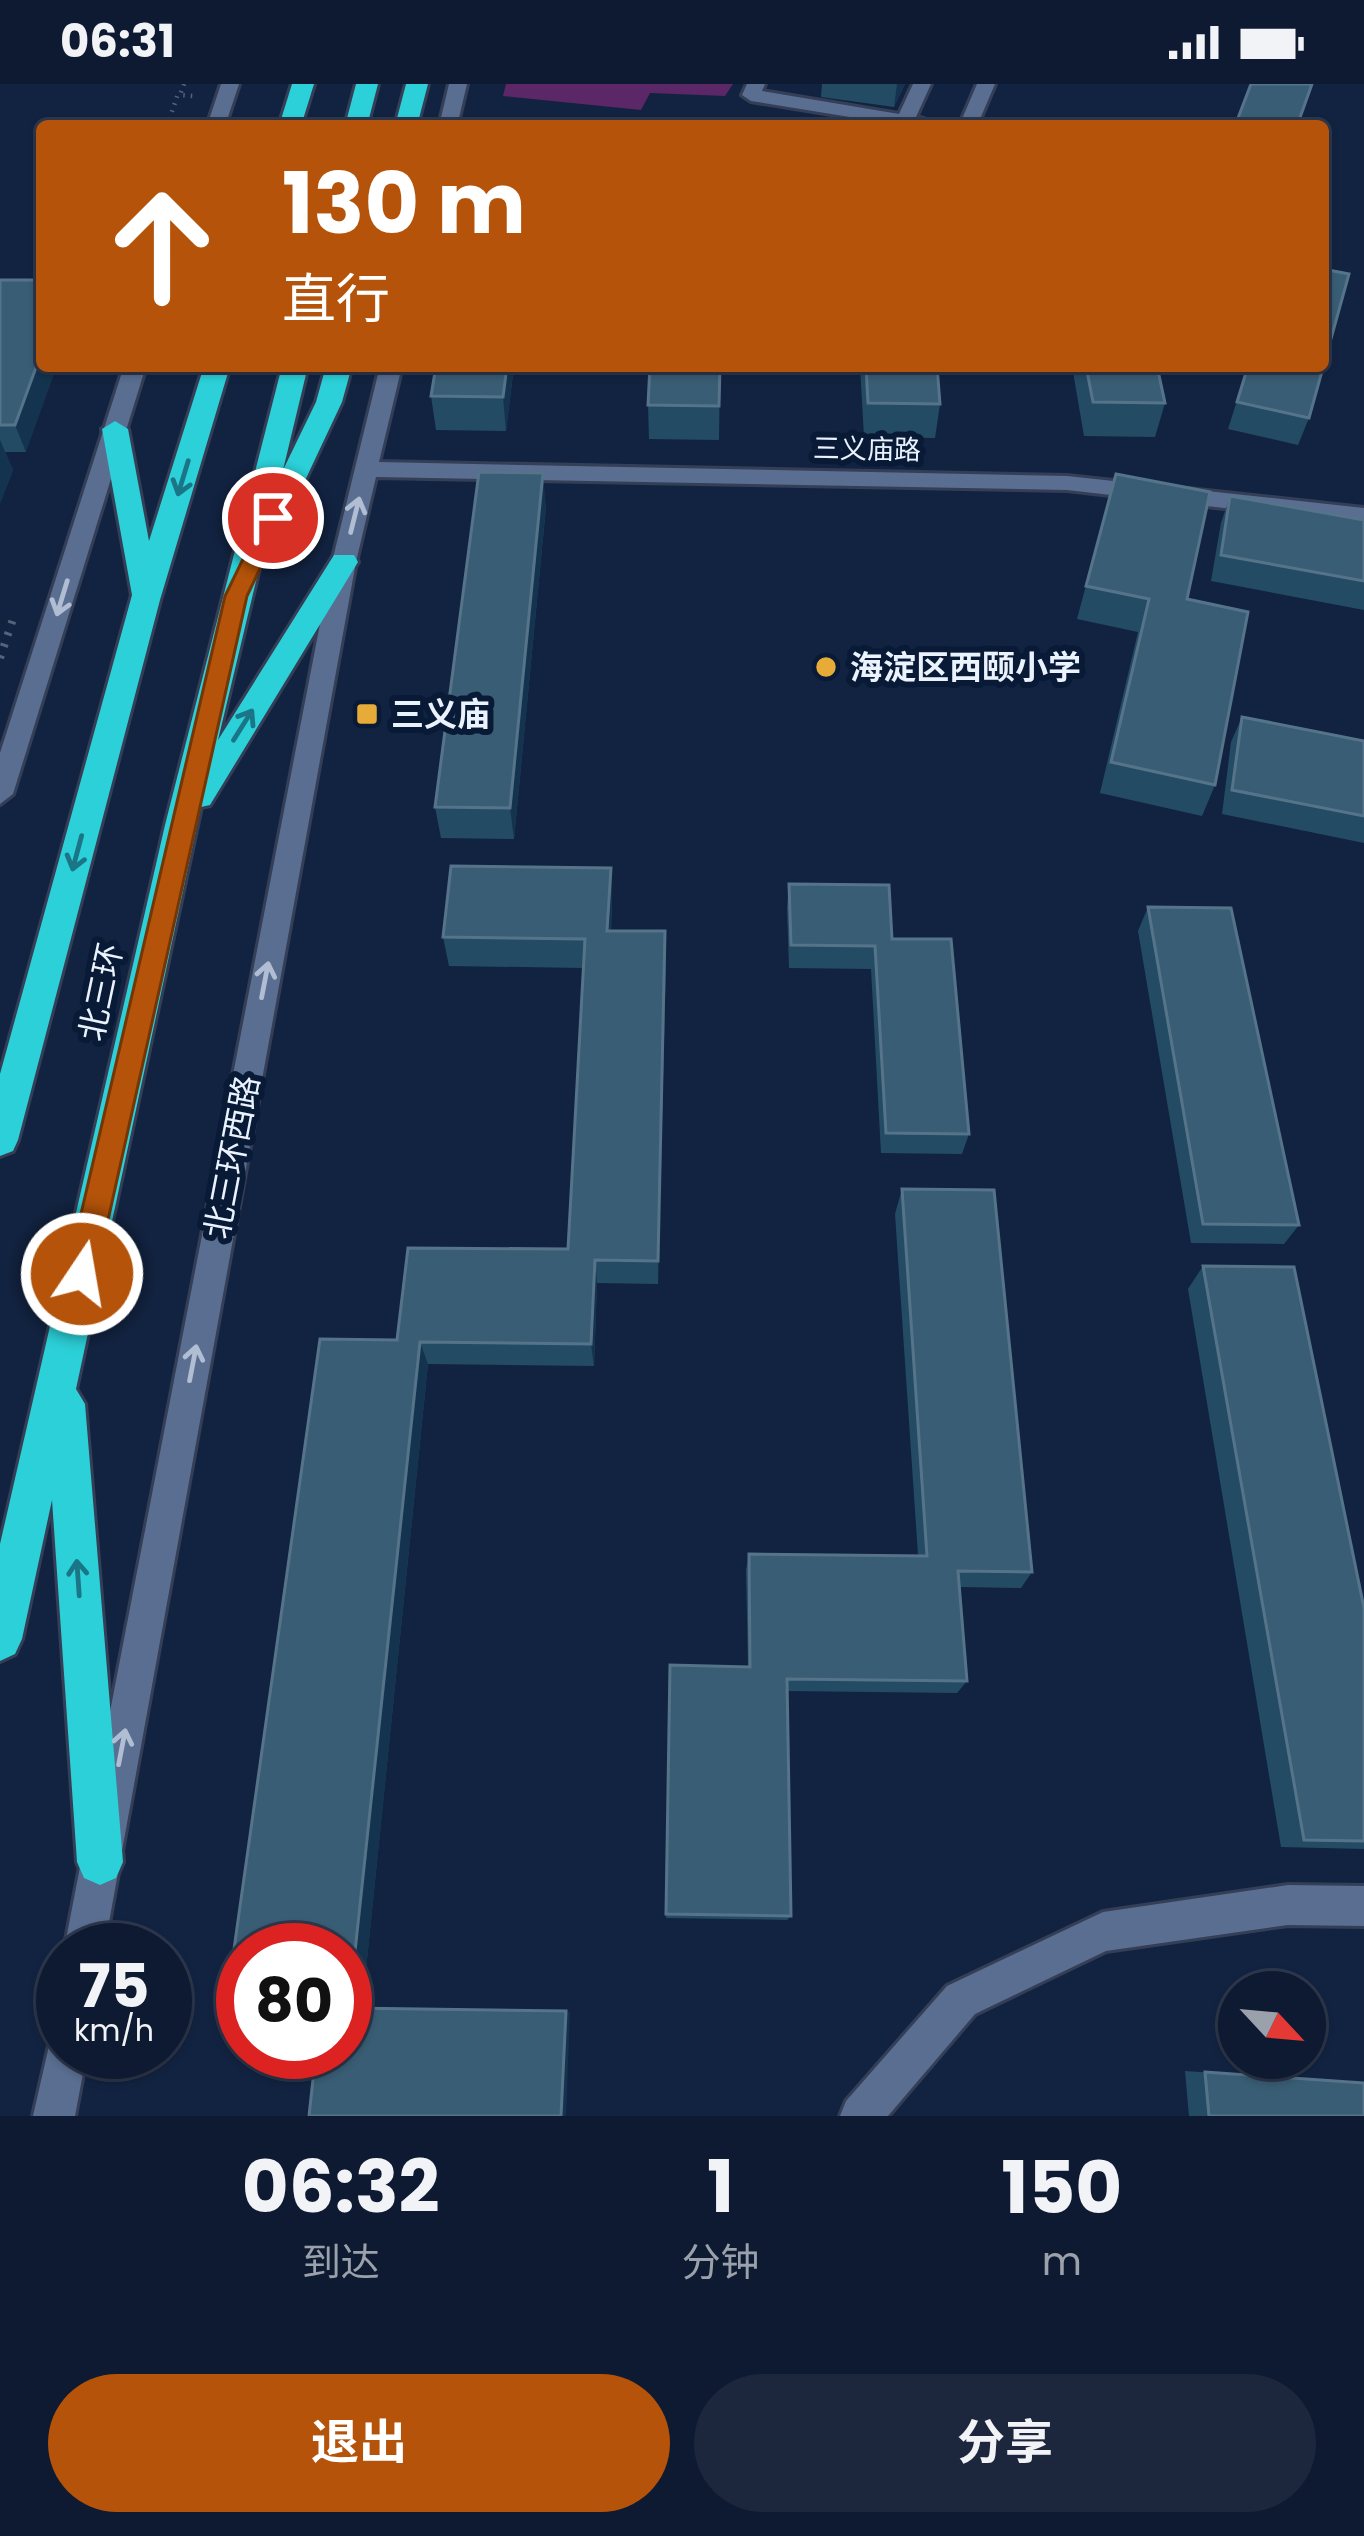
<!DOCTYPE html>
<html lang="zh">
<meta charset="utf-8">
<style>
:root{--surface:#0e1a31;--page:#1c273d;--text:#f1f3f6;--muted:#9ba1ab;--line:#2e384d;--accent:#b45309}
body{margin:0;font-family:Poppins,"Noto Sans SC",sans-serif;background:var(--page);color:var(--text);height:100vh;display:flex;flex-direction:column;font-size:45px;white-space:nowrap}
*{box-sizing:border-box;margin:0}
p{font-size:39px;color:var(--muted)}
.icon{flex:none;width:66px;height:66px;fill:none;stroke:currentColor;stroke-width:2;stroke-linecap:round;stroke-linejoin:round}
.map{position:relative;height:2032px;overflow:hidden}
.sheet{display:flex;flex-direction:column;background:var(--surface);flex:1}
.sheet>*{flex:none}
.hud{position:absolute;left:36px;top:36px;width:1293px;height:252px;border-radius:12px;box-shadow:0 3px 9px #0004,0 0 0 3px var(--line);background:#b45309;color:#fff;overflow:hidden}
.needle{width:78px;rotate:116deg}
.fabs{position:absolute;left:1218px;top:1887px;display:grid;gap:24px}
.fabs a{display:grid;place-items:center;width:108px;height:108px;border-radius:50%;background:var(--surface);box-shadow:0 3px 9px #0004,0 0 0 3px var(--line);font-size:60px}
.speed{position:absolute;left:36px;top:1839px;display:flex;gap:24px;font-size:60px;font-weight:700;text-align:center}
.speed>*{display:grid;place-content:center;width:156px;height:156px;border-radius:50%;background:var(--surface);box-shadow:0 3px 9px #0004,0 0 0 3px var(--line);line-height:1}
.speed small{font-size:30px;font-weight:400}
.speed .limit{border:18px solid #d22;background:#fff;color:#111}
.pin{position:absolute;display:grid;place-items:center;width:102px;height:102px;color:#fff;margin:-51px;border:6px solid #fff;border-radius:50%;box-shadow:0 3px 12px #0007}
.me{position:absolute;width:132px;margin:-66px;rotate:12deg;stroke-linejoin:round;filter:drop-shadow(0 0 9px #0008)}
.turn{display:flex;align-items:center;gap:42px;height:252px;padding:0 48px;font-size:54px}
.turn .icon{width:156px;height:156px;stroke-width:2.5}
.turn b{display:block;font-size:84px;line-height:102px}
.eta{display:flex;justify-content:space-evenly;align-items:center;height:204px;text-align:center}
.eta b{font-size:72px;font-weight:700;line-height:84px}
.action{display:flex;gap:24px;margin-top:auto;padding:24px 48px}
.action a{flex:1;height:138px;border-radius:72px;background:var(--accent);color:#fff;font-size:48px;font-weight:700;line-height:138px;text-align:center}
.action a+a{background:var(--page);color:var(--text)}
.status{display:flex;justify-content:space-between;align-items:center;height:84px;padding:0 60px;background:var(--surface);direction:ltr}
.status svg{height:33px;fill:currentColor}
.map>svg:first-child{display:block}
.green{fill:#5b2766}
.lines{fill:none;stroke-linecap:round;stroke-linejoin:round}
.minor-casing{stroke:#343e56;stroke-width:6}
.highway-casing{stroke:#343e56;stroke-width:6}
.path-far1{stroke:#54627a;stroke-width:4.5;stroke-dasharray:1.5 6;stroke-linecap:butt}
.path{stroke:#54627a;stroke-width:8;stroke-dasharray:3 9;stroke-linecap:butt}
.minor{fill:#596e90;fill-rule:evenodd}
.highway{fill:#2bd0d8;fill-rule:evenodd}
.wall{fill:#244b64}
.shaded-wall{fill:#14334f}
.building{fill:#395d74;stroke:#55748a;stroke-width:3}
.oneway{stroke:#1a7587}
.oneway2{stroke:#b0bdd2}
.route{fill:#b45309;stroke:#753606;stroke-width:3}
.poi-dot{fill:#e7ac37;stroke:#091a36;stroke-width:4.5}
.labels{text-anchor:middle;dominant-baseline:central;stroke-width:12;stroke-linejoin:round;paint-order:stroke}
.far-street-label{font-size:27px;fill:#eaf2fe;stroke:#091a36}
.poi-label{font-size:33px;font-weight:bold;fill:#eaf2fe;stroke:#091a36;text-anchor:start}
.street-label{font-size:33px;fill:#eaf2fe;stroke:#091a36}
</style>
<div class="status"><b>06:31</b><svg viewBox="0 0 49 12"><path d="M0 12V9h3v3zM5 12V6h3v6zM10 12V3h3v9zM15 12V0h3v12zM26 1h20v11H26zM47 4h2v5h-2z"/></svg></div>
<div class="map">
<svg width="1364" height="2032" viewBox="0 0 1364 2032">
<rect width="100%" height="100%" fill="#122341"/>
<path class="green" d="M506,0H733L725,12L650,9L641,26L503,12Z"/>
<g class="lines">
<defs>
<g id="minor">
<path d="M221,0H239L225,42H207Z"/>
<path d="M449,0H467L457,42H439Z"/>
<path d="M747,0H765L762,7L899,30L913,0H931L916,33L948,42H905L751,17L742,11Z"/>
<path d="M977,0H995L977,42H959Z"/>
<path d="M124,282H146L13,710L0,720V669Z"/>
<path d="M380,282H402L379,378L1067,392L1364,424V440L1067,406L376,393L356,478L104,1866H64L332,478Z"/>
<path d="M1288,1801L1364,1802V1842L1288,1841L1106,1867L975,1930L888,2032H840L846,2017L947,1902L1103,1828Z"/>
<path d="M63,1949V1968H87L75,2032H33L51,1953Z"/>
</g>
<g id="highway">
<path d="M292,0H314L301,42H279Z"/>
<path d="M356,0H378L367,42H345Z"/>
<path d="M406,0H428L417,42H395Z"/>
<path d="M204,282H230L160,516L18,1056L13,1067L0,1072V990L132,511L102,345L115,337L128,345L149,457Z"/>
<path d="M282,282H308L283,386L316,318L326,282H352L342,318L285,439L281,446L268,447L218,656L334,471H354L358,478L210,721L201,723L76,1305L85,1320L123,1778L116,1794L100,1801L84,1794L77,1778L52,1416L22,1555L15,1570L0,1577V1460L165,741Z"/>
</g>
</defs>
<use href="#minor" class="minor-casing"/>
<use href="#highway" class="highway-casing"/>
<g class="path-far1">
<path d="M184,0L180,11L193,12"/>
<path d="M167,42L179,7"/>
</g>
<path class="path" d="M0,574L13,535"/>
<use href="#minor" class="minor"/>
<use href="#highway" class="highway"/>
</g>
<g class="wall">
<path d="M822,0H905L894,23L821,13Z"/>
<path d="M0,196L26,368H5L13,386L0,419Z"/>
<path d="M514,282L506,347L436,346L431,312Z"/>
<path d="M720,282L719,356L649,355L648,321Z"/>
<path d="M860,282H937L940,320L935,354L864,353Z"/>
<path d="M1072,282H1157L1165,319L1155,353L1084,352Z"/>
<path d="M1248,282L1309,334L1298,361L1228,345Z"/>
<path d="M1116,390L1187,515L1215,701L1202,732L1100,709L1138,548L1077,535Z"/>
<path d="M1230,412L1364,436V526L1211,497L1221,439Z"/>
<path d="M546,423L514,755L441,754L435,723Z"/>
<path d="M1242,633L1364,657V759L1222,730L1231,658Z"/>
<path d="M611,784L612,814L611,847L666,876L658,1200L597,1199L594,1282L428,1280L362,1924L570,1928L309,2032L397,1256L568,1165L584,884L449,882L443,853Z"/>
<path d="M789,800L892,855L969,1050L962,1070L881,1069L871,885L789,884L787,824Z"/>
<path d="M1148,823L1299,1141L1284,1160L1191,1159L1138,847Z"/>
<path d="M902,1105L1032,1488L1021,1504L960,1503L967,1597L957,1609L787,1607L791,1832L787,1836L666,1834V1830L748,1583L746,1486L749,1470L918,1471L895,1130Z"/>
<path d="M1203,1182L1364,1524V1765L1281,1763L1188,1205Z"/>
<path d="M1185,1987L1364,1999V2032H1189Z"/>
</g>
<g class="shaded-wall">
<path d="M897,0H905L894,23Z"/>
<path d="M42,267V282H57L26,368L15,341Z"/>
<path d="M507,282H514L506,347L503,313Z"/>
<path d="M0,356L13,386L0,419Z"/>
<path d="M543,389L546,423L514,755L510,724Z"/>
<path d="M611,784L612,814L609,876L607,847Z"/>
<path d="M665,847L666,876L658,1200V1177Z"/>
<path d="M595,1176L597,1199L594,1282L591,1260Z"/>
<path d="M420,1258L428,1280L362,1925L349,1924Z"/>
<path d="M566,1927L570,1928L566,2032H561Z"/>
</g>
<g class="building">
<path d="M1251,0H1312L1297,42H1235Z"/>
<path d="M1323,185L1349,190L1309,334L1237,318L1248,282H1323Z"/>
<path d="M0,196H42V267L15,341H0Z"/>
<path d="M436,282H507L503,313L431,312Z"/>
<path d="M650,282H720L719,322L648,321Z"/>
<path d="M866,282H937L940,320L868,319Z"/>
<path d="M1086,282H1157L1165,319L1093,318Z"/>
<path d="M479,388L543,389L510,724L435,723Z"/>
<path d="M1116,390L1210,408L1187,515L1248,528L1215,701L1111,678L1149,515L1086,502Z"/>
<path d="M1230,412L1364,436V497L1221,471Z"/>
<path d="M1242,633L1364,657V732L1232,706Z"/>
<path d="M451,782L611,784L607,847H665L658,1177L595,1176L591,1260L420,1258L349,1924L566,1927L561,2032H309L316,1968H345V1866H243V1937L224,1936L320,1255L397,1256L408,1164L568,1165L585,855L443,853Z"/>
<path d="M789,800L889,801L892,855H951L969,1050L886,1049L875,862L791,861Z"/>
<path d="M1148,823L1231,824L1299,1141L1203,1140Z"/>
<path d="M902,1105L994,1106L1032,1488L958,1487L967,1597L787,1595L791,1832L666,1830L670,1581L750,1583L749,1470L927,1472Z"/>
<path d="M1203,1182L1294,1183L1364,1524V1757L1304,1756Z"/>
<path d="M1205,1988L1364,1999V2032H1209Z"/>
</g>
<defs><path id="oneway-shaft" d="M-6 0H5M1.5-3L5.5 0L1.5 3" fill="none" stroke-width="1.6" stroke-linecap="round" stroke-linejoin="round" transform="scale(3)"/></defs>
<g class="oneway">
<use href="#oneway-shaft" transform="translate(183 394) rotate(107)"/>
<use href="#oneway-shaft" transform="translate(243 641) rotate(-58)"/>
<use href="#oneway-shaft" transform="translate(77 769) rotate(105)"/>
<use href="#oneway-shaft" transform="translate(78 1494) rotate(-94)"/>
</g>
<g class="oneway2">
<use href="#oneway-shaft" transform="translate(355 431) rotate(-76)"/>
<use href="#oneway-shaft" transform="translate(62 514) rotate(107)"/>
<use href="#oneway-shaft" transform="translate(265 896) rotate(-79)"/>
<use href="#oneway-shaft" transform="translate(193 1279) rotate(-79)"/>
<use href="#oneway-shaft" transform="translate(122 1663) rotate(-79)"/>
</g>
<path class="route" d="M273,427L284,434L247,512L96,1190L92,1200L82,1204L72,1200L67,1190L225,512L263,434Z"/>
<g class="poi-dot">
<circle cx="826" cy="583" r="12"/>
<rect x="355" y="618" width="24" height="24" rx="6"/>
</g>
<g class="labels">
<g class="far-street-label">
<text transform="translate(867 365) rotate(1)">三义庙路</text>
</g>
<g class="poi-label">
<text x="850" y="583">海淀区西颐小学</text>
<text x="391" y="630">三义庙</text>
</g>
<g class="street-label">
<text transform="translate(101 908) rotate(-78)">北三环</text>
<text transform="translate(232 1073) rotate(-79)">北三环西路</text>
</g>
</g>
</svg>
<div class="fabs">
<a><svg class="needle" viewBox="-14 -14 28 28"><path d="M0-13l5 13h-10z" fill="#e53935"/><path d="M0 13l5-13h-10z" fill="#9ba1ab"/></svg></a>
</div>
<div class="speed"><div>75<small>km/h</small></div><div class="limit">80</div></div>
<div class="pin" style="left:273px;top:434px;background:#d93025"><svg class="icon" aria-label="arrive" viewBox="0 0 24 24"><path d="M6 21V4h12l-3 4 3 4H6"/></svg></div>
<svg class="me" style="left:82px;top:1190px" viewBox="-20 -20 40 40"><circle r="17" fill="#b45309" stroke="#fff" stroke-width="3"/><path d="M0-11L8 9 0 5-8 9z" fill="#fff"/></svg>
<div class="hud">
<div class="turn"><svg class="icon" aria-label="ahead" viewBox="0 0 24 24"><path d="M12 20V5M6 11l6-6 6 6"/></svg><div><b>130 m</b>直行</div></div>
</div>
</div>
<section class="sheet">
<div class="eta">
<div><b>06:32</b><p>到达</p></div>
<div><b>1</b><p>分钟</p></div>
<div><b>150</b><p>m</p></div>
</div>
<div class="action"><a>退出</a><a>分享</a></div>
</section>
